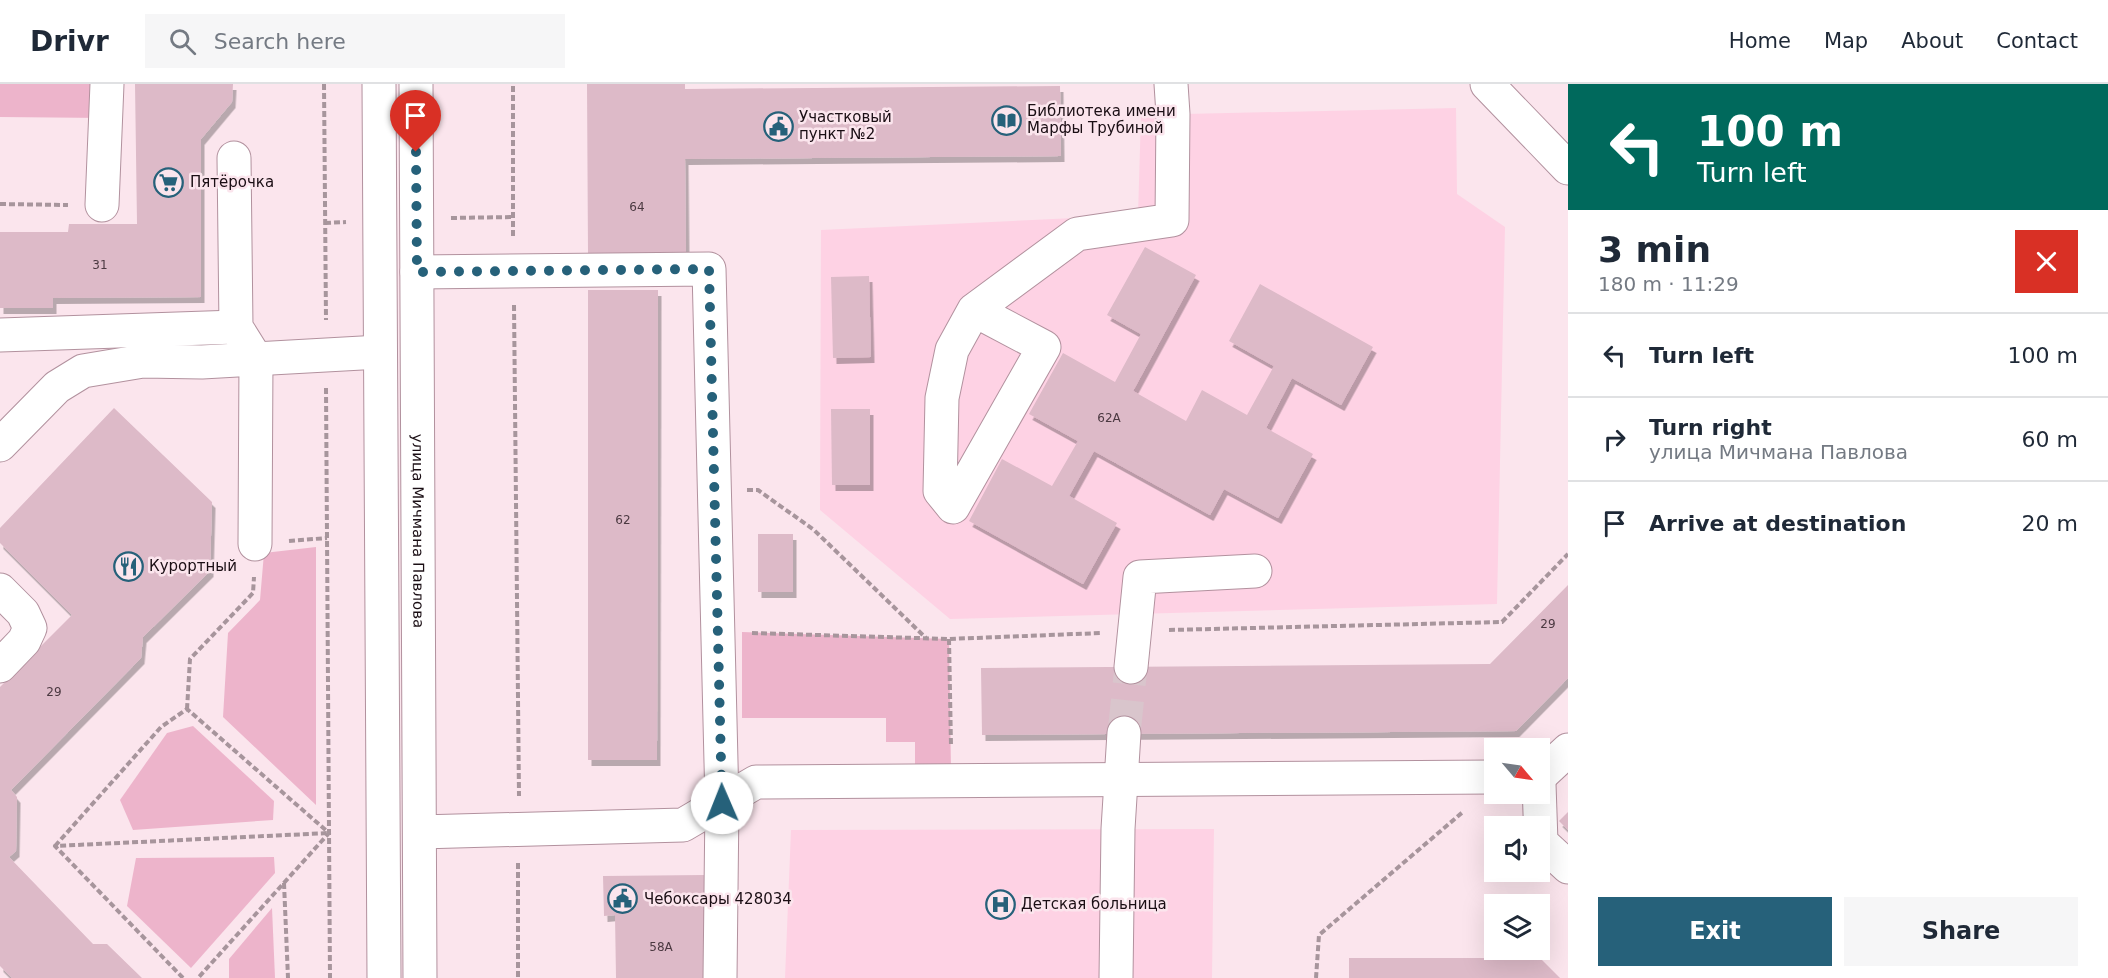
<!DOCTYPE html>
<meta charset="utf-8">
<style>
:root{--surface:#fff;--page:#f6f6f7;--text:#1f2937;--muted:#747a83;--line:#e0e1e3;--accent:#26617a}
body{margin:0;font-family:"DejaVu Sans",sans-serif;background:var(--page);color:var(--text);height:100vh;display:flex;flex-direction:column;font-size:22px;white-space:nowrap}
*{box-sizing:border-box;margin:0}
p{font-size:20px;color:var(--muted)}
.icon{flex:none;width:33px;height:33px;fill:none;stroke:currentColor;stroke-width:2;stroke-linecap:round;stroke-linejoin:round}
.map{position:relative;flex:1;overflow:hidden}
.drawer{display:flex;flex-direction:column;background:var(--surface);width:540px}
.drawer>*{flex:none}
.top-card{background:#00695c;color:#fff;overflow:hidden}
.needle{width:39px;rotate:119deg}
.buttons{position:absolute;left:1484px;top:654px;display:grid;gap:12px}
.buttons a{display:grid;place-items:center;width:66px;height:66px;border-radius:0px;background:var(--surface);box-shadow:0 6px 24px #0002;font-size:30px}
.pin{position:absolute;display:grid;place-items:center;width:51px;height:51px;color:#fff;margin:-62px -26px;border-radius:50% 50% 50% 0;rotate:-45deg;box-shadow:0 0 6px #0007}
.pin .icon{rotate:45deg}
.me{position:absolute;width:66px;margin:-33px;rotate:359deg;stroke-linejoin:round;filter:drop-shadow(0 0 4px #0008)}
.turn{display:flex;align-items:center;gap:21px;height:126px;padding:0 30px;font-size:27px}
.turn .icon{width:78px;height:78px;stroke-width:2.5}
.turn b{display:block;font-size:42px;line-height:51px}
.round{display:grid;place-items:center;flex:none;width:63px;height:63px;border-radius:0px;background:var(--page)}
.headline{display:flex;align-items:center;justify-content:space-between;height:102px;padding:0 30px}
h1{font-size:36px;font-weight:700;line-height:45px}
.button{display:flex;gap:12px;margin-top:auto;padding:12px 30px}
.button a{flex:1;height:69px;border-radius:0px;background:var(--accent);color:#fff;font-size:24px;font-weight:700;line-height:69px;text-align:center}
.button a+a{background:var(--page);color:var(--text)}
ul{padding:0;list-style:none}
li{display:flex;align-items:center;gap:18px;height:84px;padding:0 30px;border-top:2px solid var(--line)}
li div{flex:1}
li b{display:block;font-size:22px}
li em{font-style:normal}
header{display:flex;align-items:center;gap:36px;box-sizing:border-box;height:84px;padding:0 30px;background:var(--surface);border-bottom:2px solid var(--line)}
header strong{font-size:28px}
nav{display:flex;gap:33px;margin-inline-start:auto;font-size:21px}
.search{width:420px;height:54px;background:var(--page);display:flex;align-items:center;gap:15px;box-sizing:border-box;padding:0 21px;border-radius:0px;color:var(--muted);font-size:22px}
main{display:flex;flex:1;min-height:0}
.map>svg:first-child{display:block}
.built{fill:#fed2e4}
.green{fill:#edb4cb}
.building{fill:#ddbac8;filter:url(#shadow)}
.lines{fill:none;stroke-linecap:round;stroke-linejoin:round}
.minor-tunnel{stroke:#d9c5cc;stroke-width:33;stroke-dasharray:33 16;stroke-linecap:butt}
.minor-casing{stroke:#b2919e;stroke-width:35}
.major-casing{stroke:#b2919e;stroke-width:35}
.path{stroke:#a7959c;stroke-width:4;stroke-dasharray:6 3;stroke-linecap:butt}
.minor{stroke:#fff;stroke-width:33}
.major{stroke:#fff;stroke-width:33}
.route{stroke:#26617a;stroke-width:10;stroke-dasharray:0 18}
.labels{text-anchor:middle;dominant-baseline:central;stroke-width:5;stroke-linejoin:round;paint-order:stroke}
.number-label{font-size:12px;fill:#4b3941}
.poi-label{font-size:15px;fill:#1a0e14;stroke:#fbe5ed;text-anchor:start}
.street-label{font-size:15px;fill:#1a0e14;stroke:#fbe5ed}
</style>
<header>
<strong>Drivr</strong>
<div class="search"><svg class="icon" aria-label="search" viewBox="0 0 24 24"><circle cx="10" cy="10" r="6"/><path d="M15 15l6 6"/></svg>Search here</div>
<nav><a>Home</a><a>Map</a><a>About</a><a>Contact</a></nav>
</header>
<main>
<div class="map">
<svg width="1568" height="894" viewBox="0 0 1568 894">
<defs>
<filter id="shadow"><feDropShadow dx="3.5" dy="6" stdDeviation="0" flood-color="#0004"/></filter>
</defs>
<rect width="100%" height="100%" fill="#fbe5ed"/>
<g class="built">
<path d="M1456,24L1457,110L1505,143L1497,520L950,535L820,426L821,146L1138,131L1141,31Z"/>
<path d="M1214,745L1212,894H785L791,746Z"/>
</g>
<g class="green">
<path d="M0,0H107L105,34L0,33Z"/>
<path d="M316,463V721L223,633L228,549L260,516L264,469Z"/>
<path d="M742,548L949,555L951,687H915V658H886V634H742Z"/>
<path d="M193,642L274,717L273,736L133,746L120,716L167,649Z"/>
<path d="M274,773L275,789L191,884L127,822L136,774Z"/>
<path d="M272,824L275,894H229V875Z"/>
</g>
<g class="building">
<path d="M135,0H233L232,18L201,55V213L53,214V224H0V148H68L69,140H137Z"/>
<path d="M587,0H685V5L1060,2L1061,72L685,75L686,170L588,171Z"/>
<path d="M1145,163L1196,191L1133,307L1186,337L1202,306L1247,331L1274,282L1229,257L1260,200L1373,263L1341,321L1292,294L1266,344L1313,370L1278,434L1224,405L1210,431L1094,367L1069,412L1117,439L1083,500L969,437L1002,375L1052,402L1078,357L1029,330L1063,269L1115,298L1141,250L1107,231Z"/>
<path d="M869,192L871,273L833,274L831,193Z"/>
<path d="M588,206H658L657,676H588Z"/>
<path d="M114,324L212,418L210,487L143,553L141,574L11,706L17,713L16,767L9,773L93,860H107L142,894H12L0,882V603L72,531L0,459V444Z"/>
<path d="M831,325H870V401H832Z"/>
<rect x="758" y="450" width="35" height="58"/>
<path d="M1568,501V594L1516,647L982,651L981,584L1490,580Z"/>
<path d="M1568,728V746L1559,737Z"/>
<path d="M705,791L706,894H616L615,831L604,832L603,792Z"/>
<path d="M1349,874H1540L1560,894H1349Z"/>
</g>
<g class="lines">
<path class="minor-tunnel" d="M1124,649L1131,583"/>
<defs>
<g id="minor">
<path d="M1487,0L1568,84"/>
<path d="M234,74L236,243L256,275L255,460"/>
<path d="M102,121L107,0"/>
<path d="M417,188L709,185L722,719L720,894"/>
<path d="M974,226L1044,263L953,423L940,407L942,314L952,266L974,226L1077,150L1172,136L1173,30L1171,0"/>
<path d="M0,251L236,243"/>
<path d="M0,361L57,303L83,287L143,277L202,278L380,268"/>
<path d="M0,506L23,529L30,544L24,557L0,582"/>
<path d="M1131,583L1140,493L1255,487"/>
<path d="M1539,693L1568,666"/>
<path d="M1539,700L1541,758L1568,783"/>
<path d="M420,748L683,741L756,698L1494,693"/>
<path d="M1116,894L1118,745L1124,649"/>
</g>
<g id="major">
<path d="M379,0L384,894"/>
<path id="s1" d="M416,0L420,894"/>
</g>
</defs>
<use href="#minor" class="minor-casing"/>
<use href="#major" class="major-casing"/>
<g class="path">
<path d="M324,0L326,236"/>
<path d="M0,120L68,121"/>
<path d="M451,134L513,133"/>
<path d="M325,139L346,138"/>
<path d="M513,152V0"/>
<path d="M514,221L519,712"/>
<path d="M326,304L330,894"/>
<path d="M747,406H758L814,446L926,554"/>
<path d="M289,457L327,454"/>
<path d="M1169,546L1502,538L1568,470"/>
<path d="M752,549L949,555L1101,549"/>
<path d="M949,555L951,662"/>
<path d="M187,625L190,575L253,509L254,493"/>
<path d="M55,762L161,643L187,625L329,749L198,894"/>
<path d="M518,779V894"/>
<path d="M284,799L288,894"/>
<path d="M183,894L55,762L329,749"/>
<path d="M1316,894L1319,851L1464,727"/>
</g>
<use href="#minor" class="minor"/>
<use href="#major" class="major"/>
</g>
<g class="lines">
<path class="route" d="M416,68L417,188L709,185L722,719"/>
</g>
<defs>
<symbol id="library-ring" viewBox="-11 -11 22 22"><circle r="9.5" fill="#fbe5ed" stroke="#26617a" stroke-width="1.5"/><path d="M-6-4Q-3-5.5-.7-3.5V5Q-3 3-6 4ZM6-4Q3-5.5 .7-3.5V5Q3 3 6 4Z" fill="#26617a"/></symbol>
<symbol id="civic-ring" viewBox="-11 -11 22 22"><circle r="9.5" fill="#fbe5ed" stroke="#26617a" stroke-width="1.5"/><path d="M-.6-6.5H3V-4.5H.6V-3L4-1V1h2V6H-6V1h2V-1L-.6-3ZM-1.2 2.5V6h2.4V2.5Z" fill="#26617a"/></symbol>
<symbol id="supermarket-ring" viewBox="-11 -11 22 22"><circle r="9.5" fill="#fbe5ed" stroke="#26617a" stroke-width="1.5"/><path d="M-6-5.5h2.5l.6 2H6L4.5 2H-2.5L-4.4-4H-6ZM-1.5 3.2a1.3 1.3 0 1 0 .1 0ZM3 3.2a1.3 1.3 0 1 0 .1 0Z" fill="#26617a"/></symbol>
<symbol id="restaurant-ring" viewBox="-11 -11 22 22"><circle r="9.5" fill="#fbe5ed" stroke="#26617a" stroke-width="1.5"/><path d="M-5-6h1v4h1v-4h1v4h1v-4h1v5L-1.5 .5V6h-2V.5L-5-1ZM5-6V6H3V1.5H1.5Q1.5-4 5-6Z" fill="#26617a"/></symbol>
<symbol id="hospital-ring" viewBox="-11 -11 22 22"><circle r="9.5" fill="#fbe5ed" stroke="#26617a" stroke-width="1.5"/><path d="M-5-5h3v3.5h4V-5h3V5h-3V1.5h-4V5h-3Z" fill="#26617a"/></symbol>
</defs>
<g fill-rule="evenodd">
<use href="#library-ring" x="990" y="20" width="33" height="33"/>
<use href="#civic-ring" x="762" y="26" width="33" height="33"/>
<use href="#supermarket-ring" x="152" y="82" width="33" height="33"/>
<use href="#restaurant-ring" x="112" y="466" width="33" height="33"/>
<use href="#civic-ring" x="606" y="798" width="33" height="33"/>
<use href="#hospital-ring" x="984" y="804" width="33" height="33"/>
</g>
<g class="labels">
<g class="number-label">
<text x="637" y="123">64</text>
<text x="100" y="181">31</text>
<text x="1109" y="334">62А</text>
<text x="623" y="436">62</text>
<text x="1548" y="540">29</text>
<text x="54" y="608">29</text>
<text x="661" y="863">58А</text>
</g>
<g class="poi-label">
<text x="1027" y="27">Библиотека имени<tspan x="1027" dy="17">Марфы Трубиной</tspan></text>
<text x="799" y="33">Участковый<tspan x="799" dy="17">пункт №2</tspan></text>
<text x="190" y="98">Пятёрочка</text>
<text x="149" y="482">Курортный</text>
<text x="644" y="815">Чебоксары 428034</text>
<text x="1021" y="820">Детская больница</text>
</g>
<g class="street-label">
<text stroke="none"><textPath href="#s1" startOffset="447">улица Мичмана Павлова</textPath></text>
</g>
</g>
</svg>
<div class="buttons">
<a><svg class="needle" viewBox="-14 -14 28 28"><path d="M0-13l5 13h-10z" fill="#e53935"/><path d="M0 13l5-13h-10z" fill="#747a83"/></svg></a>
<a><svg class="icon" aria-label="sound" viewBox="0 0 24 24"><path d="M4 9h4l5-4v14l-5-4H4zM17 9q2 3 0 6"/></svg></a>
<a><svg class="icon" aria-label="layers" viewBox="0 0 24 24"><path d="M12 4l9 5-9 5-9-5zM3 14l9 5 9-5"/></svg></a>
</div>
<div class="pin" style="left:416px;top:68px;background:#d93025"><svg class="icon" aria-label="arrive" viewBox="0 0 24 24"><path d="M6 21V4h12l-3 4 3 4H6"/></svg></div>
<svg class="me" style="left:722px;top:719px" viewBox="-20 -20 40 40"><circle r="19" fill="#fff"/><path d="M0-13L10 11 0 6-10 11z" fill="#26617a"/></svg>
</div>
<section class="drawer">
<div class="top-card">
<div class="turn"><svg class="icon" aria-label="left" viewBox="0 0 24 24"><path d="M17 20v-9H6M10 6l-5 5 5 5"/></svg><div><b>100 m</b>Turn left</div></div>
</div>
<div class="headline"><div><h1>3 min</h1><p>180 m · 11:29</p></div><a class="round" style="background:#d93025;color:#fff"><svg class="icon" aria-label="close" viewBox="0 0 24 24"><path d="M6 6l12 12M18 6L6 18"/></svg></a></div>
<ul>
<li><svg class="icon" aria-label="left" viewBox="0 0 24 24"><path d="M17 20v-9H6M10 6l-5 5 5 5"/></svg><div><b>Turn left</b></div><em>100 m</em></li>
<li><svg class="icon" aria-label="right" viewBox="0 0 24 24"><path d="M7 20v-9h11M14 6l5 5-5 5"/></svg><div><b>Turn right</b><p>улица Мичмана Павлова</p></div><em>60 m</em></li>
<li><svg class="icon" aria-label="arrive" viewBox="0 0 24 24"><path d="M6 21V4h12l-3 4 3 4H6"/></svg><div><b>Arrive at destination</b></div><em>20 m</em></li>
</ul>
<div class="button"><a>Exit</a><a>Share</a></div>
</section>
</main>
